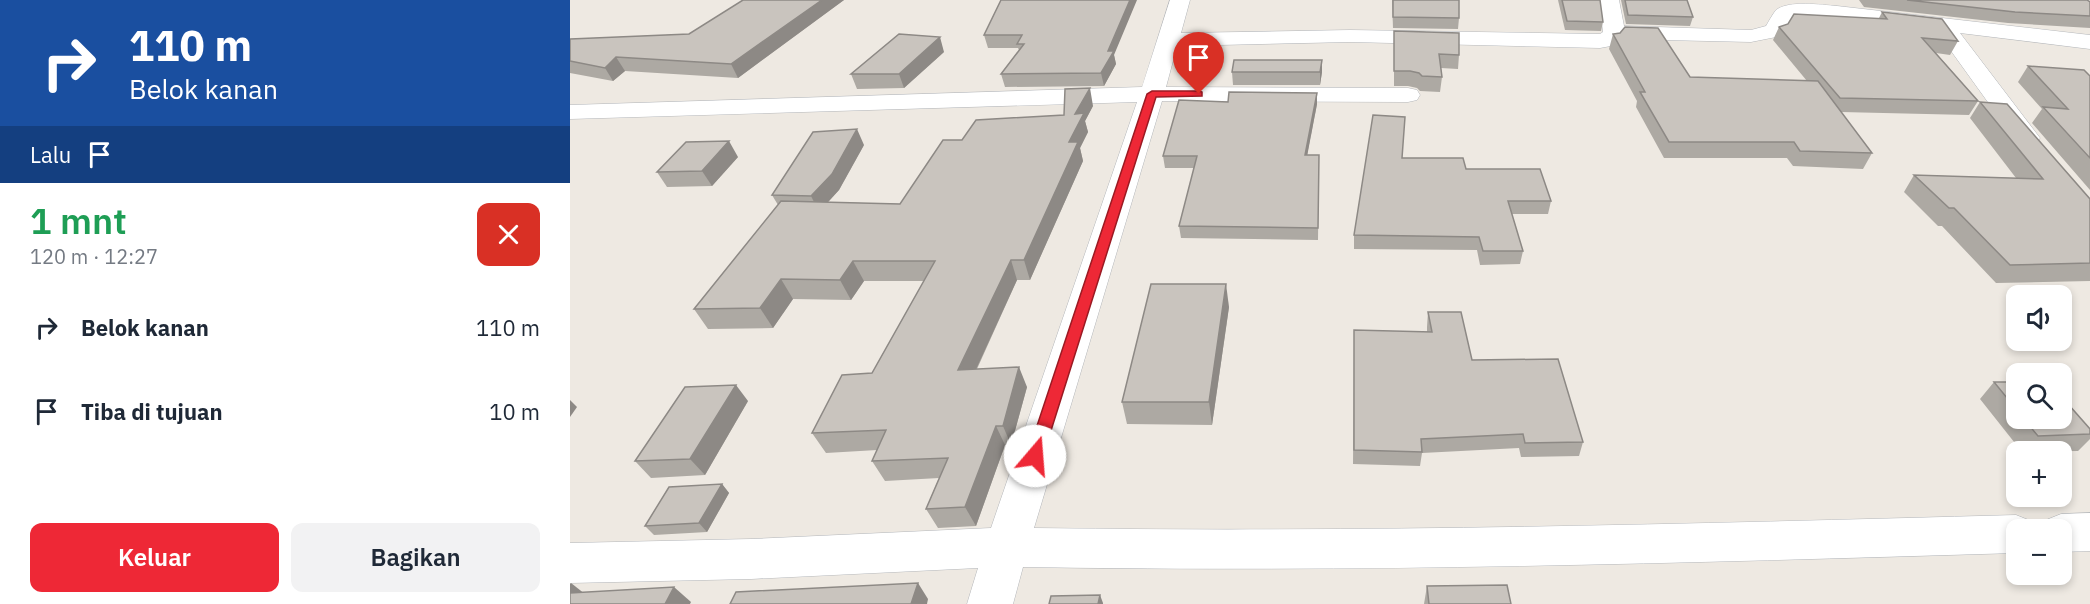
<!DOCTYPE html>
<html lang="id">
<meta charset="utf-8">
<style>
:root{--surface:#fff;--page:#f2f2f3;--text:#1f2937;--muted:#747a83;--accent:#ee2836}
body{margin:0;font-family:"IBM Plex Sans",sans-serif;background:var(--page);color:var(--text);height:100vh;display:flex;flex-direction:column;font-size:22px;white-space:nowrap}
*{box-sizing:border-box;margin:0}
p{font-size:20px;color:var(--muted)}
.icon{flex:none;width:33px;height:33px;fill:none;stroke:currentColor;stroke-width:2;stroke-linecap:round;stroke-linejoin:round}
.map{position:relative;flex:1;overflow:hidden}
.details{display:flex;flex-direction:column;background:var(--surface);width:570px}
.details>*{flex:none}
.hud{background:#1a4fa0;color:#fff;overflow:hidden}
.tools{position:absolute;left:1436px;top:285px;display:grid;gap:12px}
.tools a{display:grid;place-items:center;width:66px;height:66px;border-radius:12px;background:var(--surface);box-shadow:0 3px 9px #0003;font-size:30px}
.pin{position:absolute;display:grid;place-items:center;width:51px;height:51px;color:#fff;margin:-62px -26px;border-radius:50% 50% 50% 0;rotate:-45deg;box-shadow:0 0 6px #0007}
.pin .icon{rotate:45deg}
.me{position:absolute;width:66px;margin:-33px;rotate:18deg;stroke-linejoin:round;filter:drop-shadow(0 0 4px #0008)}
.turn{display:flex;align-items:center;gap:21px;height:126px;padding:0 30px;font-size:27px}
.turn .icon{width:78px;height:78px;stroke-width:2.5}
.turn b{display:block;font-size:42px;line-height:51px}
.then{display:flex;align-items:center;height:57px;padding:0 30px;background:#0003;gap:12px;font-size:22px}
.round{display:grid;place-items:center;flex:none;width:63px;height:63px;border-radius:12px;background:var(--page)}
.summary{display:flex;align-items:center;justify-content:space-between;height:102px;padding:0 30px}
h1{font-size:36px;font-weight:600;line-height:45px;color:#1e9e55}
.primary-button{display:flex;gap:12px;margin-top:auto;padding:12px 30px}
.primary-button a{flex:1;height:69px;border-radius:12px;background:var(--accent);color:#fff;font-size:24px;font-weight:600;line-height:69px;text-align:center}
.primary-button a+a{background:var(--page);color:var(--text)}
ul{padding:0;list-style:none}
li{display:flex;align-items:center;gap:18px;height:84px;padding:0 30px}
li div{flex:1}
li b{display:block;font-size:22px}
li em{font-style:normal}
main{display:flex;flex:1;min-height:0}
.map>svg:first-child{display:block}
.lines{fill:none;stroke-linecap:round;stroke-linejoin:round}
.minor-casing{stroke:#b3b6ba;stroke-width:1}
.minor{fill:#fff;fill-rule:evenodd}
.wall{fill:#ada9a3}
.shaded-wall{fill:#8d8985}
.building{fill:#c9c4be;stroke:#8d8985;stroke-width:1.5}
.route{fill:#ee2836;stroke:#9b1a23;stroke-width:1.5}
</style>
<main>
<section class="details">
<div class="hud">
<div class="turn"><svg class="icon" aria-label="right" viewBox="0 0 24 24"><path d="M7 20v-9h11M14 6l5 5-5 5"/></svg><div><b>110 m</b>Belok kanan</div></div>
<div class="then">Lalu<svg class="icon" aria-label="arrive" viewBox="0 0 24 24"><path d="M6 21V4h12l-3 4 3 4H6"/></svg></div>
</div>
<div class="summary"><div><h1>1 mnt</h1><p>120 m · 12:27</p></div><a class="round" style="background:#d93025;color:#fff"><svg class="icon" aria-label="close" viewBox="0 0 24 24"><path d="M6 6l12 12M18 6L6 18"/></svg></a></div>
<ul>
<li><svg class="icon" aria-label="right" viewBox="0 0 24 24"><path d="M7 20v-9h11M14 6l5 5-5 5"/></svg><div><b>Belok kanan</b></div><em>110 m</em></li>
<li><svg class="icon" aria-label="arrive" viewBox="0 0 24 24"><path d="M6 21V4h12l-3 4 3 4H6"/></svg><div><b>Tiba di tujuan</b></div><em>10 m</em></li>
</ul>
<div class="primary-button"><a>Keluar</a><a>Bagikan</a></div>
</section>
<div class="map">
<svg width="1520" height="604" viewBox="0 0 1520 604">
<rect width="100%" height="100%" fill="#eee9e2"/>
<g class="lines">
<defs>
<g id="minor">
<path d="M600,0H620L611,33L780,30L1030,34L1033,32L1029,0H1049L1054,26L1181,30L1196,26C1199,21 1202,15 1206,10C1219,0 1251,5 1267,6L1520,35V49L1390,33L1470,138L1466,144L1457,146L1448,144L1366,30L1267,18L1226,16L1223,17L1211,36L1181,42L1050,39L1046,45L1030,48L780,42L607,46L596,87L838,88L847,90L850,95L847,100L838,102L592,101L464,528C791,533 1118,524 1446,515L1461,521L1465,530H1446V553C1115,563 784,573 453,567L443,604H397L408,568L181,579L0,583V543L181,539L421,528L567,102L0,119V105L572,87Z"/>
<path d="M1520,513V551L1491,552V530H1471L1476,520L1491,514Z"/>
</g>
</defs>
<use href="#minor" class="minor-casing"/>
<use href="#minor" class="minor"/>
</g>
<g class="wall">
<path d="M173,0H274L168,78L55,71L43,81L0,73V39L119,34Z"/>
<path d="M431,0L544,55L546,64L534,86L435,87L431,74L449,50L448,48H418L414,35Z"/>
<path d="M822,0H889V18L888,29L823,28Z"/>
<path d="M988,0H1030L1033,22L1031,31L995,30Z"/>
<path d="M1051,0H1117L1123,17L1120,26L1056,24Z"/>
<path d="M1289,0H1517L1520,16V28L1438,23L1294,7Z"/>
<path d="M1312,12L1388,41L1380,55L1366,53L1408,101L1399,115L1271,112L1302,153L1293,169L1223,166L1217,158H1094L1066,107L1067,101L1039,49L1043,34L1120,77L1237,81L1203,40L1209,27L1309,18Z"/>
<path d="M824,31L889,55L888,69L871,68L872,77L870,92L850,91L847,88L838,86H824Z"/>
<path d="M374,52L334,88L287,89L281,74Z"/>
<path d="M1458,66L1520,76V190L1462,123L1472,109L1448,82Z"/>
<path d="M662,72H752L750,85H663Z"/>
<path d="M747,93V104L737,155H749L748,240L611,238L609,226L624,168H595L593,156L658,102Z"/>
<path d="M1410,102L1520,199V281L1426,283L1372,226H1368L1334,192L1344,175L1446,178L1400,118Z"/>
<path d="M523,106L515,121L518,132L510,148L513,161L460,280H447L407,369L457,387L441,445H435L406,526L368,528L356,509L369,478L315,481L302,461L307,450L256,453L242,433L302,373L354,281H294L281,300L223,299L203,328L138,329L124,309L208,205L202,195L294,145L269,190L258,202L330,204L392,140L494,115Z"/>
<path d="M168,157L142,186L97,187L87,172Z"/>
<path d="M832,158L896,169L981,201L978,214H942L953,251L950,264L910,265L907,250L784,249V235Z"/>
<path d="M659,307L642,425L557,424L552,402Z"/>
<path d="M858,312L902,360L1013,442L1009,456L951,457L949,448L852,453L850,466L783,464L784,344L857,332V327Z"/>
<path d="M1424,382H1446V418H1491L1520,429V439L1508,451L1452,452L1410,399Z"/>
<path d="M178,401L135,475L81,478L65,461Z"/>
<path d="M152,484L159,493L137,532L84,535L75,526Z"/>
<path d="M857,586L941,604H854Z"/>
</g>
<g class="shaded-wall">
<path d="M252,0H274L168,78L161,64Z"/>
<path d="M560,0H567L544,55L546,64L534,86L531,73L538,51Z"/>
<path d="M370,37L374,52L334,88L329,74Z"/>
<path d="M46,57L55,71L43,81L35,68Z"/>
<path d="M752,60V72L750,85V72Z"/>
<path d="M520,88L523,106L515,121L518,132L510,148L513,161L460,280L454,260L499,142L505,114Z"/>
<path d="M747,93V104L735,167V155Z"/>
<path d="M287,129L294,145L269,190L249,212L241,196Z"/>
<path d="M159,141L168,157L142,186L132,171Z"/>
<path d="M441,260L447,280L397,389L388,370Z"/>
<path d="M283,261L294,281L281,300L270,280Z"/>
<path d="M211,279L223,299L203,328L190,308Z"/>
<path d="M656,284L659,307L642,425L639,402Z"/>
<path d="M449,367L457,387L441,445L433,426Z"/>
<path d="M166,385L178,401L135,475L120,459Z"/>
<path d="M0,400L7,407L0,417Z"/>
<path d="M426,426L435,445L406,526L395,507Z"/>
<path d="M152,484L159,493L137,532L129,523Z"/>
<path d="M1,583L20,598L0,599V584Z"/>
<path d="M348,583L358,599L357,604H341Z"/>
<path d="M104,587L121,602L120,604H95Z"/>
<path d="M530,595L533,603V604H528Z"/>
</g>
<g class="building">
<path d="M173,0H252L161,64L46,57L35,68L0,61V39L119,34Z"/>
<path d="M431,0H560L538,51H544L531,73L431,74L454,44H447L452,35H414Z"/>
<path d="M823,0H889V18L823,17Z"/>
<path d="M992,0H1030L1033,22L997,21Z"/>
<path d="M1055,0H1117L1123,17L1058,15Z"/>
<path d="M1337,0H1517L1520,2V16L1445,12Z"/>
<path d="M1312,12L1372,19L1388,41L1352,38L1408,101L1270,98L1209,27L1218,24L1224,14L1317,19Z"/>
<path d="M1055,27L1088,28L1120,77L1248,81L1302,153L1230,151L1224,142H1099L1070,92H1075L1043,34L1050,33Z"/>
<path d="M824,31L889,33V55L869,54L872,77L852,76L849,73L840,71H824Z"/>
<path d="M329,34L370,37L329,74H281Z"/>
<path d="M664,60H752L750,72H662Z"/>
<path d="M1458,66L1514,70L1520,76V158L1473,107L1498,109Z"/>
<path d="M520,88L505,114L514,113L499,142H508L454,260H441L388,370L449,367L433,426H426L395,507L356,509L378,458L302,461L316,430L242,433L272,375L302,373L365,261H283L270,280L211,279L190,308L124,309L211,201L330,204L373,140H392L406,120L494,115L495,89Z"/>
<path d="M659,92L747,93L735,155H749L748,228L609,226L627,156H593L609,100L658,102Z"/>
<path d="M1410,102L1437,104L1520,199V263L1440,265L1384,208H1379L1344,175L1473,179Z"/>
<path d="M803,115L835,117L832,158H893L896,169H970L981,201H938L953,251H913L909,237L784,235Z"/>
<path d="M287,129L262,174L241,196L202,195L243,132Z"/>
<path d="M159,141L132,171L87,172L116,142Z"/>
<path d="M581,284H656L639,402H552Z"/>
<path d="M858,312H891L902,360L988,359L1013,442L955,443L953,434L851,439L852,452L784,450V330L862,332Z"/>
<path d="M1424,382H1446V409Z"/>
<path d="M166,385L120,459L65,461L115,387Z"/>
<path d="M1491,396L1520,429V434L1468,436L1453,418H1491Z"/>
<path d="M152,484L129,523L75,526L99,487Z"/>
<path d="M348,583L341,604H160L166,592Z"/>
<path d="M937,585L941,604H859L857,586Z"/>
<path d="M104,587L95,604H0V593Z"/>
<path d="M530,595L528,604H479L481,596Z"/>
</g>
<path class="route" d="M629,91L632,92V96L586,97L473,456L471,461L465,463L459,461L457,456L577,94L582,91Z"/>
</svg>
<div class="tools">
<a><svg class="icon" aria-label="sound" viewBox="0 0 24 24"><path d="M4 9h4l5-4v14l-5-4H4zM17 9q2 3 0 6"/></svg></a>
<a><svg class="icon" aria-label="search" viewBox="0 0 24 24"><circle cx="10" cy="10" r="6"/><path d="M15 15l6 6"/></svg></a>
<a>+</a>
<a>−</a>
</div>
<div class="pin" style="left:629px;top:94px;background:#d93025"><svg class="icon" aria-label="arrive" viewBox="0 0 24 24"><path d="M6 21V4h12l-3 4 3 4H6"/></svg></div>
<svg class="me" style="left:465px;top:456px" viewBox="-20 -20 40 40"><circle r="19" fill="#fff"/><path d="M0-13L10 11 0 6-10 11z" fill="#ee2836"/></svg>
</div>
</main>
